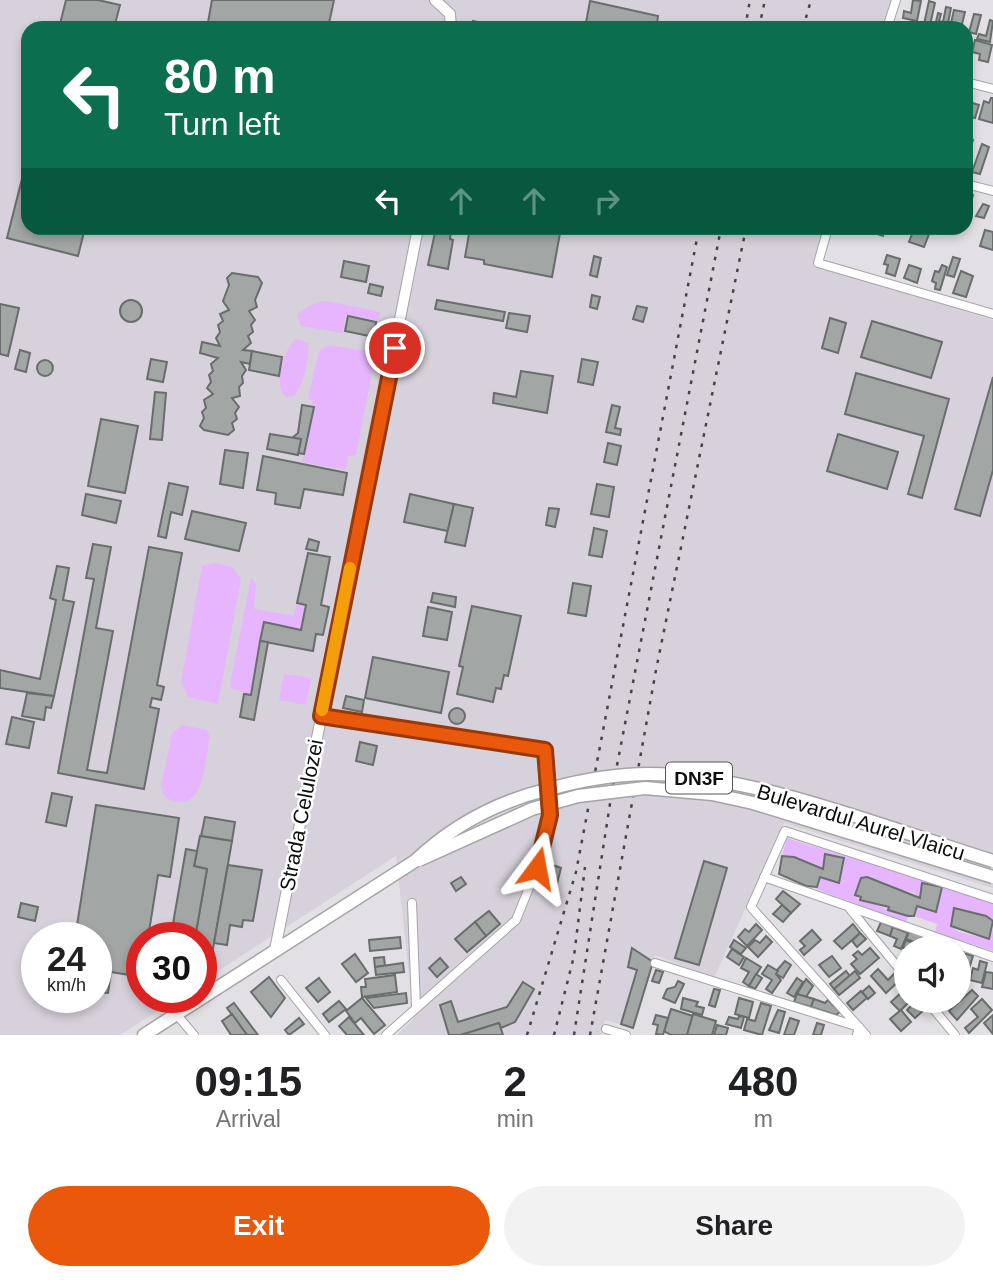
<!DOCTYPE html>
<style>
:root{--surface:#fff;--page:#f2f2f2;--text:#202124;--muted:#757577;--accent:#ea580c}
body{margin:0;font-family:Arial,sans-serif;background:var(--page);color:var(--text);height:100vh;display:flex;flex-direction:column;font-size:26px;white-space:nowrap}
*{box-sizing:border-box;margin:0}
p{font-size:23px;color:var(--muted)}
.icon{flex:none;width:38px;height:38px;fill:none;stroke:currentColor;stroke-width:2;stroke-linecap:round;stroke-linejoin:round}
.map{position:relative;height:1035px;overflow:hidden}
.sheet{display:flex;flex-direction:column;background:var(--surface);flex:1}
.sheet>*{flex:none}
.hud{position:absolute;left:21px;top:21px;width:952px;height:214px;border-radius:21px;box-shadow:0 4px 10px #0003;background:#0b6e4f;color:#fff;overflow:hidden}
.tools{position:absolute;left:894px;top:936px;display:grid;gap:14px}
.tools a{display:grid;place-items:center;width:77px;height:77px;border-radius:50%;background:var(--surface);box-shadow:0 4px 10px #0003;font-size:35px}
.speed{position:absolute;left:21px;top:922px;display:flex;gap:14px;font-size:35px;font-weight:700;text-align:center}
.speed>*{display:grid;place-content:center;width:91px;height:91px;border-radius:50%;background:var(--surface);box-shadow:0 4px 10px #0003;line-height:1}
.speed small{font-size:18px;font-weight:400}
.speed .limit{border:10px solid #d22;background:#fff;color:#111}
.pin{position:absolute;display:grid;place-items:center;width:60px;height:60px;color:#fff;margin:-30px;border:4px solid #fff;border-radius:50%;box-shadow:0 2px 7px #0007}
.me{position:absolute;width:77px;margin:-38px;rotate:13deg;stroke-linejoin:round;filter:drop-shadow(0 0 5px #0008)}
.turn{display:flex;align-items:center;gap:24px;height:147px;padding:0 28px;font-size:32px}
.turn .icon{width:91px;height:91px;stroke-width:2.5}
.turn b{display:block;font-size:49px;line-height:60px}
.lanes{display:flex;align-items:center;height:66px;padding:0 28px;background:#0003;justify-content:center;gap:35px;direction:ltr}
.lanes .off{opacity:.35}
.eta{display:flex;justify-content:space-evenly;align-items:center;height:119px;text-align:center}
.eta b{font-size:42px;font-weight:700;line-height:49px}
.primary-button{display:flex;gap:14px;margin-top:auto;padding:14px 28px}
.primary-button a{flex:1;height:80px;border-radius:42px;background:var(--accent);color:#fff;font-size:28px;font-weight:700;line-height:80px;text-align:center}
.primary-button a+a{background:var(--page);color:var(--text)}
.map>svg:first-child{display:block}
.built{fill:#d7d1db;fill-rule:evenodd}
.green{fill:#e7b4fe}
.building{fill:#a2a7a6;stroke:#696d6c;stroke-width:2}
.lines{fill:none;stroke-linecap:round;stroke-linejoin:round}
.minor-casing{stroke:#a5a3a6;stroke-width:10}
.tertiary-casing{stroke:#a5a3a6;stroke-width:12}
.primary-casing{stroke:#a5a3a6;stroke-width:15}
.minor{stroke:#fff;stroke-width:8}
.tertiary{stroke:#fff;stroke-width:10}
.primary{stroke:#fff;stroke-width:12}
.rail{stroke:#454547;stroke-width:2.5;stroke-dasharray:3.5 7;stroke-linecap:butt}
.primary-bridge-casing{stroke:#a5a3a6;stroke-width:15;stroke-linecap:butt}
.primary-bridge{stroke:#fff;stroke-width:12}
.route-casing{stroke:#983908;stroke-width:18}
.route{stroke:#ea580c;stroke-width:12}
.slow{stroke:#f59e0b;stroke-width:12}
.labels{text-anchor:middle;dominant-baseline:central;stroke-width:5;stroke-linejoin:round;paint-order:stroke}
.shield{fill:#fff;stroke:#565657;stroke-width:2}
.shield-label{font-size:19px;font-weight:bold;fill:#0e0e0f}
.street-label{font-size:21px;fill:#0e0e0f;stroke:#fff}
</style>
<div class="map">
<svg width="993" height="1035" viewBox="0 0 993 1035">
<rect width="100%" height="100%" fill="#e2e0e4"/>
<path class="built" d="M0,0H891L883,28H28V228H824L813,265L993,320V888L784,823L714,978L655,955L633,1028L605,1020L602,1035H397L414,1019L396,856L201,982V938H142V998H178L120,1035H0ZM37,938H96V998H37Z"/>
<g class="green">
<path d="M327,301L380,312L378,321L346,315L342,333L301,326L297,314C307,307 315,302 327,301Z"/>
<path d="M296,339L308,343C310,358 304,385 294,396L286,397C272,385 284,349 296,339Z"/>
<path d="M330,345L376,353L356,455L348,456L346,470L302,462L313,408L312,400L308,399L319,351Z"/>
<path d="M214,563L232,567L241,579L218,704L188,697L181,682L202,566Z"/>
<path d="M251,578L256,584L254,609L294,616L297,603L306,605L301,630L264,623L251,695L231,688L230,684Z"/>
<path d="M284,674L311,678L306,705L279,700Z"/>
<path d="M183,725L206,730L210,736C205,761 204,820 165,797L161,787L172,733Z"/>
<path d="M787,838L993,902V921L985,915L955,908L951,926L959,932L988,939L993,929V951L935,932L937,924L914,916L917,906L936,912L941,887L922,883L920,898L914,893L885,886L886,883L861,878L855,895L860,900L908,916L906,922L816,889L820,877L839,882L844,858L825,855L823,869L794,857L782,856Z"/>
</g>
<g class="building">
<path d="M66,0H98L120,5L114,28H59Z"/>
<path d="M212,0H334L328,28H207Z"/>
<path d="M913,0L921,1L917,21L903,18L904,11L911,13Z"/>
<path d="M590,1L658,16L657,23L662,24L661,28H585Z"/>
<path d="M929,1L935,3L930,25L924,24Z"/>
<path d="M946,7L951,8L947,28L935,26L938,13L941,14L939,21L943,22Z"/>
<path d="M954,10L965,12L961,28L950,27Z"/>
<path d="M974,14L981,15L976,34L969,32Z"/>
<path d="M990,20L993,21L990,42L977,39L979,34L986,36Z"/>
<path d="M473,21L498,26L497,28H472Z"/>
<path d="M975,40L992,45L988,62L979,60L980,54L972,52Z"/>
<path d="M991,98H993V123L979,119L984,101L989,103Z"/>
<path d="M966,101L979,105L975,118L966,116Z"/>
<path d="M966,138L973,140L966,162Z"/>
<path d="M982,144L989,147L980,174L972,172Z"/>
<path d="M28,155V228H85L78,256L7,238Z"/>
<path d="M966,192L973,195L966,219Z"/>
<path d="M983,204L989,206L984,218L976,216Z"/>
<path d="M436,228L451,229L450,239L453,240L448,269L428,265Z"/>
<path d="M470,228H561L552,277L484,264V260L465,257Z"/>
<path d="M866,228L884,230L883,236L865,230Z"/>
<path d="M914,229L929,234L924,247L909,242Z"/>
<path d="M985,230L993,232V250L980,246Z"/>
<path d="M887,255L900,259L895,276L886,273L888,265L884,264Z"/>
<path d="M594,256L601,258L597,277L590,275Z"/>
<path d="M953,257L960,259L954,277L947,275Z"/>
<path d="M344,261L369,266L366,282L341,277Z"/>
<path d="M909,265L921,269L917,283L904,278Z"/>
<path d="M942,265L947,267L940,290L935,289L936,283L932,281L935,271L939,272Z"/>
<path d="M961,271L973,276L966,297L953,293Z"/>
<path d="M232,273L258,277L262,283L255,300L257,307L249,311L255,320L251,325L253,332L248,336L251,343L243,350L252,351L250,364L241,362L246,370L242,376L243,383L239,387L240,396L232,398L239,407L235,413L237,419L232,423L234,430L228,435L204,430L200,426L204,418L202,412L206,408L204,400L213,394L207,388L211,382L209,375L213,371L211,364L218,358L200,353L202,342L220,346L216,338L220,332L218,325L223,321L220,314L229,310L223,301L229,285L227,278Z"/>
<path d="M370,284L383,287L381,296L368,293Z"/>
<path d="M592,295L600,297L597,309L590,307Z"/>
<circle cx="131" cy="311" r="11"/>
<path d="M437,300L505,312L503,321L435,309Z"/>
<path d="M0,304L19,308L8,356L0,354Z"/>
<path d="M637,306L647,308L643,322L633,319Z"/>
<path d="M509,313L530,316L527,332L506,328Z"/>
<path d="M348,316L376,322L374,337L345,331Z"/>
<path d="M830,318L846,323L838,353L822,348Z"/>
<path d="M872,321L942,342L931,378L861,357Z"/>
<path d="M20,350L30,353L26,372L15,369Z"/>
<path d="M252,351L282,357L279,376L249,370Z"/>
<path d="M151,359L167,362L163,382L147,379Z"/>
<path d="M582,359L598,362L593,385L578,382Z"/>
<circle cx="45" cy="368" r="8"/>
<path d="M521,371L553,376L547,413L493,403L494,393L516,397Z"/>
<path d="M856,373L949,399L922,498L908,494L924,436L845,414Z"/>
<path d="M993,377V470L980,516L955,509Z"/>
<path d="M155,392L166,393L162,440L150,439Z"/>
<path d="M302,405L314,407L304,454L298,453L301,439L292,438L298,433Z"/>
<path d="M612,405L620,407L615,428L621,429L620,435L606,432Z"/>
<path d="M101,419L138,426L125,493L88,486Z"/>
<path d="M270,434L301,439L298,455L267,449Z"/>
<path d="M838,434L898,452L887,489L827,471Z"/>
<path d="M608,443L621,446L617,465L604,462Z"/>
<path d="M225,450L248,453L243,488L220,484Z"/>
<path d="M263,456L347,473L343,495L304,489L300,508L275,504L276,493L257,490Z"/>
<path d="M169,483L188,487L182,515L171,512L166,538L158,536Z"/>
<path d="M597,484L614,487L609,517L591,514Z"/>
<path d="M86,494L121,501L116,523L82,515Z"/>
<path d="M410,494L454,504L448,531L404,522Z"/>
<path d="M454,504L473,508L465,546L445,542Z"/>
<path d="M549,508L559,509L555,527L546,525Z"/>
<path d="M192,511L246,523L239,551L185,539Z"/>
<path d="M594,528L607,531L602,557L589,555Z"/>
<path d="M309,539L319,542L317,551L306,549Z"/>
<path d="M93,544L111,547L96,628L113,631L87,770L107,773L149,547L182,553L157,685L164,687L161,700L152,698L150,707L159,709L144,789L58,773L94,579L86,578Z"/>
<path d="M308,553L330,557L321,605L329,607L323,635L316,634L313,651L260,641L264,622L301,630L306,605L297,603Z"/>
<path d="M57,566L69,568L63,600L74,602L54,696L0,688V670L40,679L56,600L50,598Z"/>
<path d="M573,583L591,586L586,616L568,613Z"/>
<path d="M433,593L456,597L455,607L431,602Z"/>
<path d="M472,606L521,616L508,676L504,675L501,689L496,688L493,702L457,694L463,667L459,666Z"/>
<path d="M428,607L452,612L447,640L423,636Z"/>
<path d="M260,641L268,642L254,720L240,717L244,694L251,695Z"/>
<path d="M373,657L449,672L441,713L365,698Z"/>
<path d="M27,693L54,696L51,708L46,707L44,720L22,716Z"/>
<path d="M346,696L364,700L362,712L343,708Z"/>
<circle cx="457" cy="716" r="8"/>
<path d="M12,717L34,722L29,748L6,744Z"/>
<path d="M360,742L377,746L373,765L356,761Z"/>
<path d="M52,793L72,797L66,826L46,822Z"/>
<path d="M96,805L179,818L170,877L158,875L148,938H142V977L111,972L108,993L96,992V938H75Z"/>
<path d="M205,817L235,822L232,841L201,836Z"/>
<path d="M200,836L232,841L213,949L201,947V938H195L207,869L194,866Z"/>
<path d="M186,849L197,851L194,866L207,869L195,938H176L171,935Z"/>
<path d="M825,854L844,858L839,883L820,877L817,887L806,886L779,874L782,856L794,857L823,869Z"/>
<path d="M704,861L727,868L699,965L675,958Z"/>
<path d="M550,864L561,868L555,891L544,888Z"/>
<path d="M228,865L262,870L253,921L243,920L242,927L230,925L227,945L214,943Z"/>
<path d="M461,877L466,884L456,891L451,883Z"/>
<path d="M867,877L920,898L922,883L942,887L936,912L917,906L914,916H908L888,910L889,907L860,900L861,897L855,895L861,878Z"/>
<path d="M783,891L800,904L791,913L776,899Z"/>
<path d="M21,903L38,907L35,921L18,917Z"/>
<path d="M782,905L791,913L783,922L773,914Z"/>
<path d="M954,908L986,916L993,921L989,939L951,926Z"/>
<path d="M489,911L500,924L486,936L475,922Z"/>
<path d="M475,922L486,936L467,952L455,939Z"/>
<path d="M881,922L893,927L890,936L877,931Z"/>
<path d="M756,924L762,930L747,946L738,937L745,929L749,932Z"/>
<path d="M853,924L860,933L842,949L834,941Z"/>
<path d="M893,927L908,933L901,949L894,946L897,939L890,936Z"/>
<path d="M812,930L821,940L804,955L800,950L805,946L800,941Z"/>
<path d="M910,930L925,936L922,945L906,939Z"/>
<path d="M860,933L866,939L857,947L852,941Z"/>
<path d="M766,936L772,942L758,957L748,947L755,940L760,943Z"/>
<path d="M400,937L401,948L370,951L369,940Z"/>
<path d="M734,940L746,948L741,954L730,947Z"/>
<path d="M906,940L922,947L921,948H903Z"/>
<path d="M632,948L653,962L633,1028L621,1024L637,970L628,967Z"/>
<path d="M870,948L879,958L860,974L851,964L857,959L853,955L858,951L862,955Z"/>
<path d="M732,949L744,957L739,965L727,957Z"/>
<path d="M963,953L973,956L964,984L959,983Z"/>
<path d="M355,954L368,973L356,982L342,964Z"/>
<path d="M832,956L841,968L829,977L819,965Z"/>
<path d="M384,957L385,966L375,967L374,958Z"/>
<path d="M440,958L448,967L437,977L429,968Z"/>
<path d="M746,958L761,967L749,986L743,982L749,972L741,968Z"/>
<path d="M785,961L791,965L783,978L776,974L777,970Z"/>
<path d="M980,961L987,963L982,983L970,980L973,968L978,970Z"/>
<path d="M403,963L404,972L376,975L375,967Z"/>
<path d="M768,965L778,971L776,974L781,980L772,993L766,989L772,980L762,974Z"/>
<path d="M878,969L888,980L895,973L901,979L886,993L871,976Z"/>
<path d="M656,970L663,972L659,983L652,981Z"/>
<path d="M846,971L850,976L834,989L830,984Z"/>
<path d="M855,971L860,978L839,995L834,989Z"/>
<path d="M986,972L993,973V989L982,987Z"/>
<path d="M756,974L762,978L755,989L749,986Z"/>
<path d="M395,975L397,992L362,997L361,987H366L365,979Z"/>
<path d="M269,977L285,998L271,1017L251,992Z"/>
<path d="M319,978L330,992L318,1002L306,988Z"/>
<path d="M797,978L803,982L794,997L787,993Z"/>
<path d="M806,979L813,986L806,997L797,994Z"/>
<path d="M678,981L684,984L675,1003L663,998L667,989L675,987Z"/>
<path d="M523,982L534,989L515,1022L501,1028L499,1023L461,1035H449L440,1005L451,1001L458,1022L507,1007Z"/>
<path d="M869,986L875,993L868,999L862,992Z"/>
<path d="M714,989L720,990L715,1007L709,1005Z"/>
<path d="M904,990L906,1001H910L900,1011L891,1002Z"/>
<path d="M972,990L978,996L957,1020L949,1011Z"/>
<path d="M861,991L867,998L853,1010L847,1003Z"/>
<path d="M406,993L407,1003L374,1008L366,998Z"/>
<path d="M797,994L814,999L811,1007L794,1002Z"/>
<path d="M362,998L385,1025L374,1034L361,1018L355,1023L346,1011Z"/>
<path d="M683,998L698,1002L696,1006L704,1008L702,1015L681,1009Z"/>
<path d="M739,998L753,1002L749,1018L735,1014Z"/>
<path d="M814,999L825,1003L828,1000L840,1012L836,1015L811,1007Z"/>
<path d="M982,999L992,1010L969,1033L965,1028L978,1017L971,1009Z"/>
<path d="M339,1001L346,1009L329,1022L323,1014Z"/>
<path d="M916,1001L925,1009L915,1018L907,1010Z"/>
<path d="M234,1003L258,1035H247L227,1008Z"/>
<path d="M761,1003L771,1006L762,1035L744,1030L747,1019L755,1021Z"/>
<path d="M671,1009L693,1016L687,1035H671L664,1031Z"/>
<path d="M778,1010L785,1012L779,1033L769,1030Z"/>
<path d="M901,1010L911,1022L901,1031L890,1019Z"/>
<path d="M232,1014L247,1035H231L222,1021Z"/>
<path d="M693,1014L716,1021L712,1035H687Z"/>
<path d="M656,1015L668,1018L663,1035L656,1034L658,1025L653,1024Z"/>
<path d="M993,1015V1034L984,1023Z"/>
<path d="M739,1016L744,1017L741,1028L726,1024L729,1017L738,1019Z"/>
<path d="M349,1017L364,1035H347L339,1026Z"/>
<path d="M299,1018L304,1024L289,1035L285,1030Z"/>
<path d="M790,1018L799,1021L794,1035H784Z"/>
<path d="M499,1023L503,1035H461Z"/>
<path d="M817,1023L824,1025L821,1035H813Z"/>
<path d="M717,1025L728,1028L726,1035H714Z"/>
</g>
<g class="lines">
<defs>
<g id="minor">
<path d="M887,28L896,0"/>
<path d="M966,82L993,89"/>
<path d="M966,184L993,191"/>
<path d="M828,228L818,263L993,314"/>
<path d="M321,716L545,750L550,815L537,868L516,920L386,1035"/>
<path d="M764,877L993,957"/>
<path d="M412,903L416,1007"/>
<path d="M850,909L906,977"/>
<path d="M655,963L859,1027L857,1035"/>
<path d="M281,980L325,1035"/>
<path d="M927,1001L955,1035"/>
<path d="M176,1014L194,1035"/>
<path d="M606,1029L626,1035"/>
<path d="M866,1035L751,907L785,831L993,899"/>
</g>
<g id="tertiary">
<path d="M435,0L450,14L451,28"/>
<path d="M275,950L418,228"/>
</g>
<path id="primary" d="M144,1035L415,861"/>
</defs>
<use href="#minor" class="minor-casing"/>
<use href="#tertiary" class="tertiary-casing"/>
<use href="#primary" class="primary-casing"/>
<use href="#minor" class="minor"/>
<use href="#tertiary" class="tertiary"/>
<use href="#primary" class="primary"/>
<g class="rail">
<path d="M745,28L750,0"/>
<path d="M759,28L765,0"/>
<path d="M803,28L811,0"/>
<path d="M527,1035L576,872L699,228"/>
<path d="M554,1035L574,956L585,867"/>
<path d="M574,1035L612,791L721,228"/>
<path d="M590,1035L656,670L746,228"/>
</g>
<defs>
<g id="primary-bridge">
<path d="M419,860L532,809L578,796L645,788L712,794L753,803L993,877"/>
<path d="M415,861C453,825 499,801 549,789C582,780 615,774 649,774C757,775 889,829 993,861"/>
</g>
</defs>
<use href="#primary-bridge" class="primary-bridge-casing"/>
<use href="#primary-bridge" class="primary-bridge"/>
</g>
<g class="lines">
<defs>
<path id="route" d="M395,348L321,716L545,750L550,815L537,868"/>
</defs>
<use href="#route" class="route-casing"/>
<use href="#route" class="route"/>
<path class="slow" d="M322,710L350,568"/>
</g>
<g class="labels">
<rect class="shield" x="666" y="762.5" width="66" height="31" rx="5"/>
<g class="shield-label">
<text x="699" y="778">DN3F</text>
</g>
<g class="street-label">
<text transform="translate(301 815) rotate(-79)">Strada Celulozei</text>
<text transform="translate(861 822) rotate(17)">Bulevardul Aurel Vlaicu</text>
</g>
</g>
</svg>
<div class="tools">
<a><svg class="icon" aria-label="sound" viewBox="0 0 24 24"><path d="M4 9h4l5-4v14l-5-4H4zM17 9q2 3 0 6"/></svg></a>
</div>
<div class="speed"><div>24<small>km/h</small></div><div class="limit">30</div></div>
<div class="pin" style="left:395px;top:348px;background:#d93025"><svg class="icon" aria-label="arrive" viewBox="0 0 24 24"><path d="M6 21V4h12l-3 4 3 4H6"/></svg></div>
<svg class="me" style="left:537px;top:868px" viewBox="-20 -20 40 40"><path d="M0-17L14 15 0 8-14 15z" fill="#ea580c" stroke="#fff" stroke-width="4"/></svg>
<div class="hud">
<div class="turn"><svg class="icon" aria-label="left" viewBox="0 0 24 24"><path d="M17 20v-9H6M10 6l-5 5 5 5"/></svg><div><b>80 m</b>Turn left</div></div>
<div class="lanes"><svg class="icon" aria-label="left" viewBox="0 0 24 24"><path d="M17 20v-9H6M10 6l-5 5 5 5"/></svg><svg class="icon off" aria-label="ahead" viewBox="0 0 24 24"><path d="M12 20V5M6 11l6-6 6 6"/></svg><svg class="icon off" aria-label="ahead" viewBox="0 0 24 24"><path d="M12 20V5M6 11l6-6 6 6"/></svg><svg class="icon off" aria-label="right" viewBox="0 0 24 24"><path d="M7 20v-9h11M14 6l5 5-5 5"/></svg></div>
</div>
</div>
<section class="sheet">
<div class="eta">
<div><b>09:15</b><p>Arrival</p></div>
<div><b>2</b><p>min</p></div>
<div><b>480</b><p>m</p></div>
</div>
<div class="primary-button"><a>Exit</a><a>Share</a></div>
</section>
